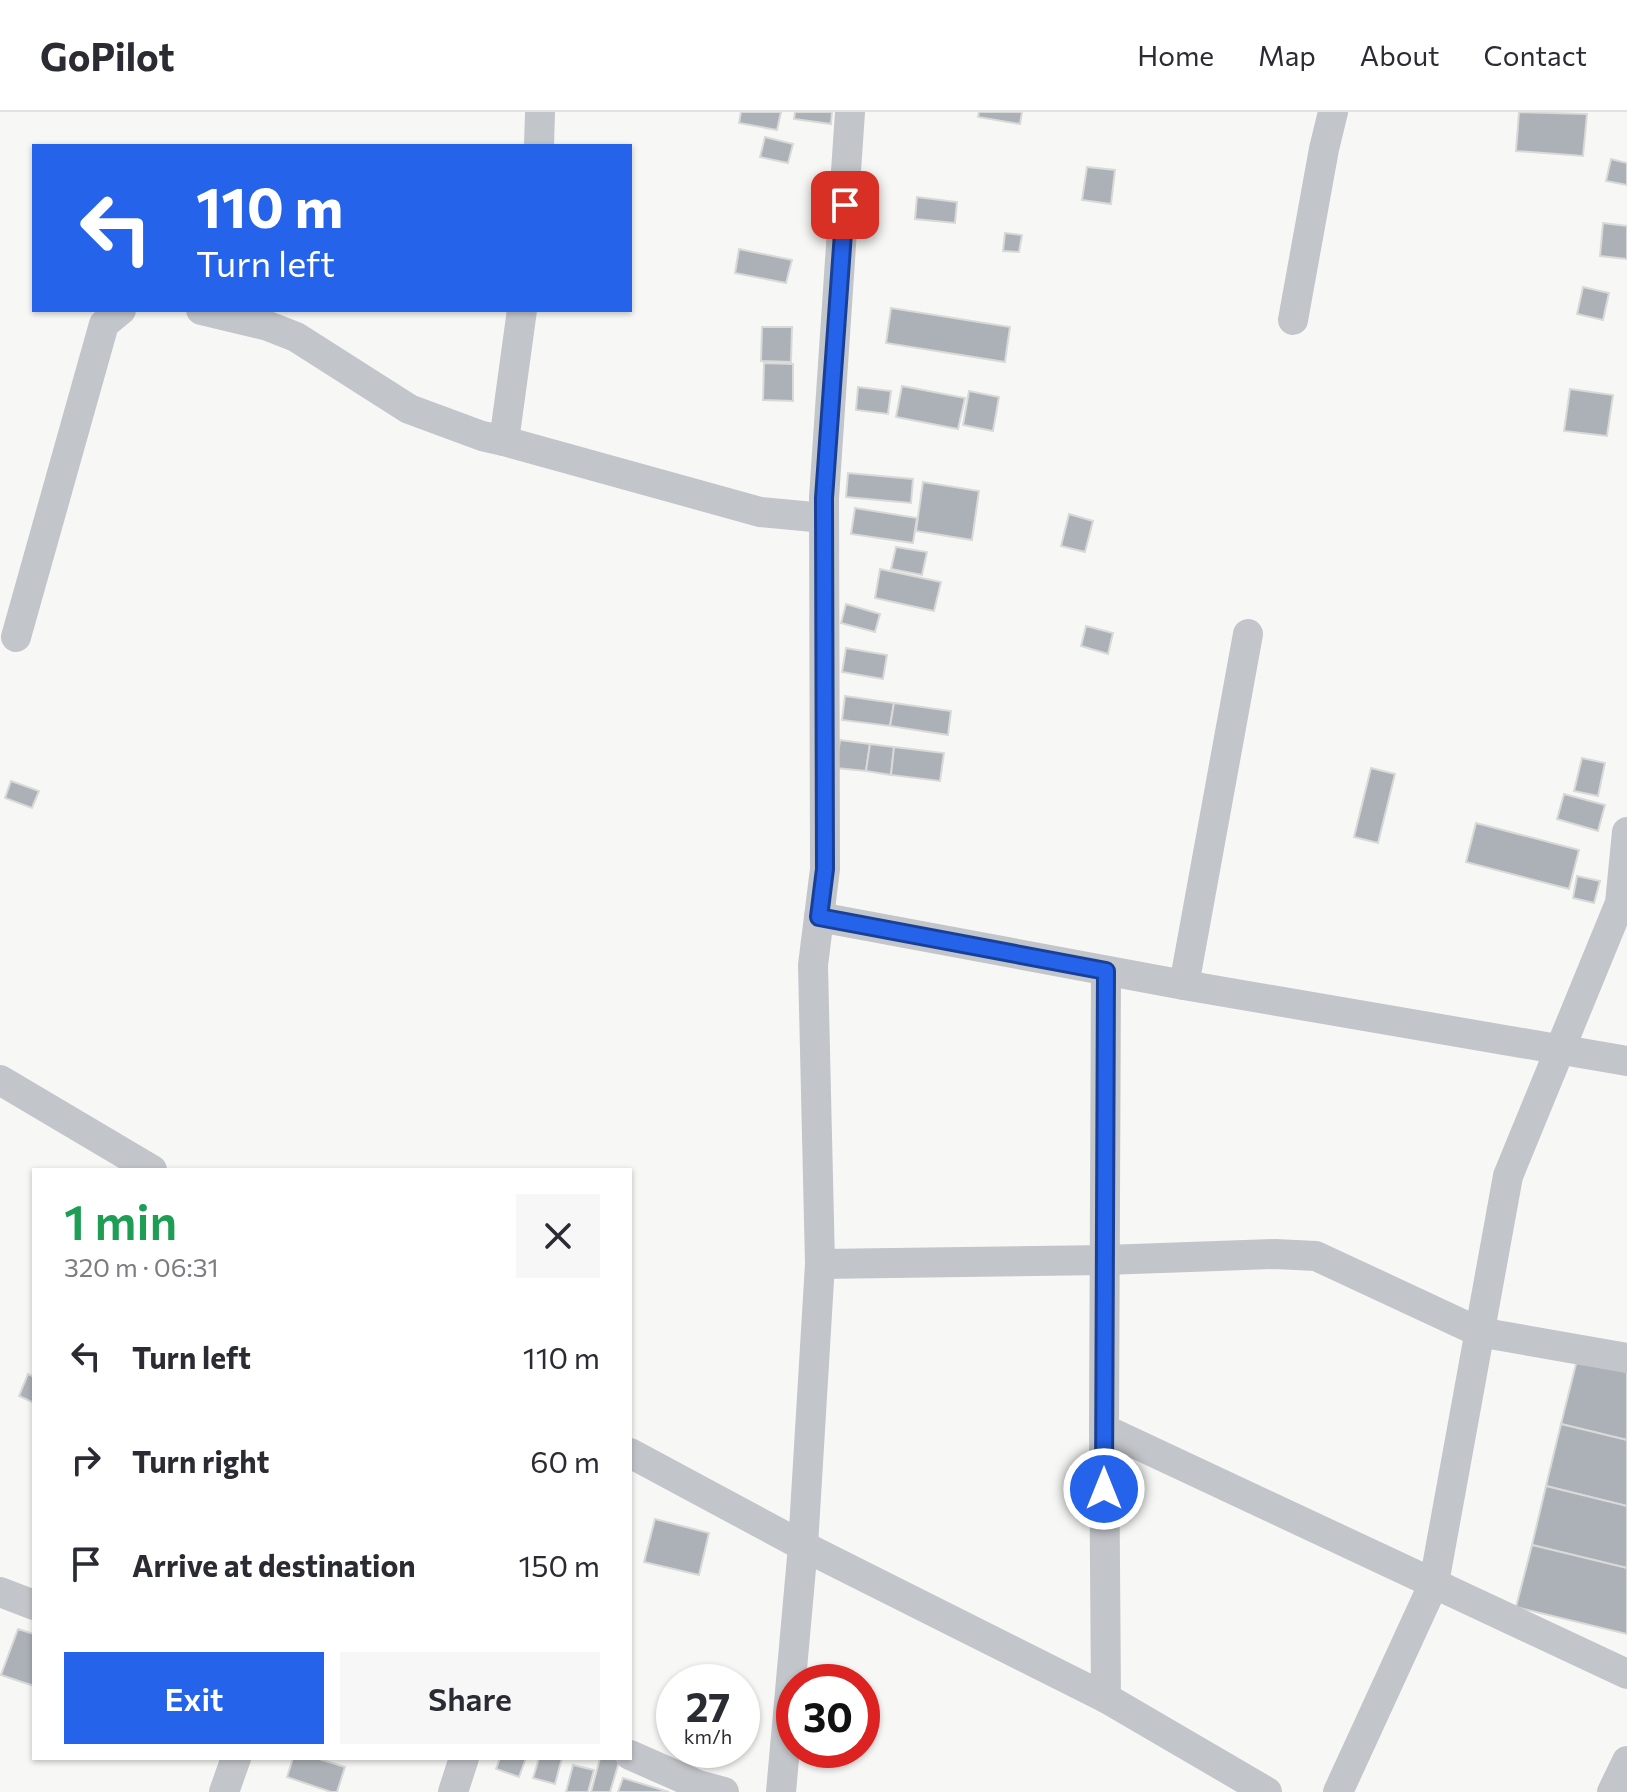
<!DOCTYPE html>
<meta charset="utf-8">
<style>
:root{--surface:#fff;--page:#f7f7f7;--text:#2b2b33;--muted:#7c7c81;--line:#e1e1e2;--accent:#2563eb}
body{margin:0;font-family:Commissioner,sans-serif;background:var(--page);color:var(--text);height:100vh;display:flex;flex-direction:column;font-size:30px;white-space:nowrap}
*{box-sizing:border-box;margin:0}
p{font-size:26px;color:var(--muted)}
.icon{flex:none;width:44px;height:44px;fill:none;stroke:currentColor;stroke-width:2;stroke-linecap:round;stroke-linejoin:round}
.map{position:relative;flex:1;overflow:hidden}
.details{position:absolute;left:32px;top:1056px;width:600px;height:592px;display:flex;flex-direction:column;background:var(--surface);border-radius:0px;box-shadow:0 2px 6px #0004}
.details>*{flex:none}
.banner{position:absolute;left:32px;top:32px;width:600px;height:168px;border-radius:0px;box-shadow:0 2px 6px #0004;background:#2563eb;color:#fff;overflow:hidden}
.speed{position:absolute;left:656px;top:1552px;display:flex;gap:16px;font-size:40px;font-weight:700;text-align:center}
.speed>*{display:grid;place-content:center;width:104px;height:104px;border-radius:50%;background:var(--surface);box-shadow:0 2px 6px #0004;line-height:1}
.speed small{font-size:20px;font-weight:400}
.speed .limit{border:12px solid #d22;background:#fff;color:#111}
.pin{position:absolute;display:grid;place-items:center;width:68px;height:68px;color:#fff;margin:-34px;border-radius:16px;box-shadow:0 4px 12px #0006}
.me{position:absolute;width:88px;margin:-44px;rotate:0deg;stroke-linejoin:round;filter:drop-shadow(0 0 6px #0008)}
.turn{display:flex;align-items:center;gap:28px;height:168px;padding:0 32px;font-size:36px}
.turn .icon{width:104px;height:104px;stroke-width:2.5}
.turn b{display:block;font-size:56px;line-height:68px}
.round{display:grid;place-items:center;flex:none;width:84px;height:84px;border-radius:0px;background:var(--page)}
.head{display:flex;align-items:center;justify-content:space-between;height:136px;padding:0 32px}
h1{font-size:48px;font-weight:600;line-height:60px;color:#1e9e55}
.action{display:flex;gap:16px;margin-top:auto;padding:16px 32px}
.action a{flex:1;height:92px;border-radius:0px;background:var(--accent);color:#fff;font-size:32px;font-weight:600;line-height:92px;text-align:center}
.action a+a{background:var(--page);color:var(--text)}
ul{padding:0;list-style:none}
li{display:flex;align-items:center;gap:24px;height:104px;padding:0 32px}
li div{flex:1}
li b{display:block;font-size:30px}
li em{font-style:normal}
header{display:flex;align-items:center;gap:48px;box-sizing:border-box;height:112px;padding:0 40px;background:var(--surface);border-bottom:2px solid var(--line)}
header strong{font-size:38px}
nav{display:flex;gap:44px;margin-inline-start:auto;font-size:28px}
.map>svg:first-child{display:block}
.building{fill:#acb1b7;stroke:#d9dad8;stroke-width:2}
.lines{fill:none;stroke-linecap:round;stroke-linejoin:round}
.minor{stroke:#c2c5c9;stroke-width:30}
.route-casing{stroke:#184099;stroke-width:20}
.route{stroke:#2563eb;stroke-width:14}
</style>
<header>
<strong>GoPilot</strong>
<nav><a>Home</a><a>Map</a><a>About</a><a>Contact</a></nav>
</header>
<div class="map">
<svg width="1627" height="1680" viewBox="0 0 1627 1680">
<rect width="100%" height="100%" fill="#f7f8f6"/>
<g class="building">
<path d="M741,0H781L777,18L739,11Z"/>
<path d="M795,0H832L831,12L794,7Z"/>
<path d="M979,0H1022L1020,12L978,5Z"/>
<path d="M1519,0L1587,2L1583,44L1516,39Z"/>
<path d="M765,25L793,32L788,51L760,45Z"/>
<path d="M1611,47L1627,51V73L1606,69Z"/>
<path d="M1087,55L1115,58L1111,92L1082,88Z"/>
<path d="M917,85L957,90L955,111L915,107Z"/>
<path d="M1603,111L1627,114V147L1600,144Z"/>
<path d="M1005,121L1022,123L1019,140L1003,139Z"/>
<path d="M739,137L792,148L786,171L735,161Z"/>
<path d="M1583,175L1609,181L1603,208L1577,202Z"/>
<path d="M891,196L1010,215L1005,250L886,231Z"/>
<path d="M762,215H792L791,250L761,249Z"/>
<path d="M764,251L793,252V289L763,288Z"/>
<path d="M902,274L965,286L958,317L896,305Z"/>
<path d="M858,275L891,279L888,302L856,298Z"/>
<path d="M1570,277L1613,283L1607,324L1564,319Z"/>
<path d="M969,279L999,285L993,319L963,313Z"/>
<path d="M848,361L913,367L911,391L846,385Z"/>
<path d="M923,370L979,379L972,428L916,419Z"/>
<path d="M855,396L917,406L913,431L851,422Z"/>
<path d="M1069,402L1093,409L1085,440L1061,434Z"/>
<path d="M896,435L927,440L922,463L891,457Z"/>
<path d="M880,457L941,470L934,499L875,486Z"/>
<path d="M846,492L880,502L875,520L841,511Z"/>
<path d="M1086,514L1113,521L1108,542L1081,534Z"/>
<path d="M846,536L887,543L883,567L842,560Z"/>
<path d="M845,584L894,591L890,614L842,608Z"/>
<path d="M894,591L951,599L948,623L890,614Z"/>
<path d="M840,628L870,632L866,659L836,656Z"/>
<path d="M870,632L894,635L891,663L866,659Z"/>
<path d="M894,635L944,641L940,669L891,663Z"/>
<path d="M1582,646L1605,651L1598,684L1574,679Z"/>
<path d="M1371,656L1395,662L1378,731L1354,725Z"/>
<path d="M11,669L39,679L32,696L5,686Z"/>
<path d="M1564,682L1605,693L1598,719L1557,707Z"/>
<path d="M1476,711L1579,738L1569,777L1466,750Z"/>
<path d="M1577,764L1600,769L1594,791L1573,786Z"/>
<path d="M1577,1248L1627,1260V1328L1561,1312Z"/>
<path d="M28,1262L34,1265V1291L19,1284Z"/>
<path d="M1561,1312L1627,1328V1394L1546,1374Z"/>
<path d="M1546,1374L1627,1394V1456L1532,1433Z"/>
<path d="M655,1407L709,1421L699,1463L644,1450Z"/>
<path d="M1532,1433L1627,1456V1522L1516,1495Z"/>
<path d="M18,1517L34,1522V1574L1,1563Z"/>
<path d="M293,1646H316L345,1655L337,1680H331L287,1665Z"/>
<path d="M500,1646H526L519,1665L496,1657Z"/>
<path d="M539,1646H562L555,1672L533,1666Z"/>
<path d="M600,1646L620,1647L610,1680H591Z"/>
<path d="M573,1653L594,1658L588,1680H566Z"/>
<path d="M623,1666L669,1680H618Z"/>
</g>
<g class="lines">
<g class="minor">
<path d="M539,34L540,0"/>
<path d="M201,198L268,214L296,225L409,297L482,324L504,329"/>
<path d="M522,198L504,329L760,400L824,406"/>
<path d="M1293,208L1324,37L1333,0"/>
<path d="M16,525L104,212L121,198"/>
<path d="M819,805L1184,873L1627,949"/>
<path d="M1184,873L1248,522"/>
<path d="M0,968L152,1058"/>
<path d="M820,1152L1105,1148L1275,1142L1316,1144L1479,1220L1627,1246"/>
<path d="M1104,1317L1106,859"/>
<path d="M630,1341L803,1434L1106,1586L1267,1680"/>
<path d="M0,1480L34,1493"/>
<path d="M1106,1586L1104,1317L1627,1562"/>
<path d="M630,1643L698,1673L724,1680"/>
<path d="M224,1680L236,1646"/>
<path d="M453,1680L464,1646"/>
<path d="M781,1680L803,1434L820,1152L813,853L825,757L824,386L850,0"/>
<path d="M1338,1680L1434,1471L1508,1064L1620,791L1627,720"/>
<path d="M1612,1680L1627,1649"/>
</g>
</g>
<g class="lines">
<defs>
<path id="route" d="M845,93L824,386L825,757L819,805L1106,859L1104,1377"/>
</defs>
<use href="#route" class="route-casing"/>
<use href="#route" class="route"/>
</g>
</svg>
<div class="speed"><div>27<small>km/h</small></div><div class="limit">30</div></div>
<div class="pin" style="left:845px;top:93px;background:#d93025"><svg class="icon" aria-label="arrive" viewBox="0 0 24 24"><path d="M6 21V4h12l-3 4 3 4H6"/></svg></div>
<svg class="me" style="left:1104px;top:1377px" viewBox="-20 -20 40 40"><circle r="17" fill="#2563eb" stroke="#fff" stroke-width="3"/><path d="M0-11L8 9 0 5-8 9z" fill="#fff"/></svg>
<div class="banner">
<div class="turn"><svg class="icon" aria-label="left" viewBox="0 0 24 24"><path d="M17 20v-9H6M10 6l-5 5 5 5"/></svg><div><b>110 m</b>Turn left</div></div>
</div>
<section class="details">
<div class="head"><div><h1>1 min</h1><p>320 m · 06:31</p></div><a class="round"><svg class="icon" aria-label="close" viewBox="0 0 24 24"><path d="M6 6l12 12M18 6L6 18"/></svg></a></div>
<ul>
<li><svg class="icon" aria-label="left" viewBox="0 0 24 24"><path d="M17 20v-9H6M10 6l-5 5 5 5"/></svg><div><b>Turn left</b></div><em>110 m</em></li>
<li><svg class="icon" aria-label="right" viewBox="0 0 24 24"><path d="M7 20v-9h11M14 6l5 5-5 5"/></svg><div><b>Turn right</b></div><em>60 m</em></li>
<li><svg class="icon" aria-label="arrive" viewBox="0 0 24 24"><path d="M6 21V4h12l-3 4 3 4H6"/></svg><div><b>Arrive at destination</b></div><em>150 m</em></li>
</ul>
<div class="action"><a>Exit</a><a>Share</a></div>
</section>
</div>
